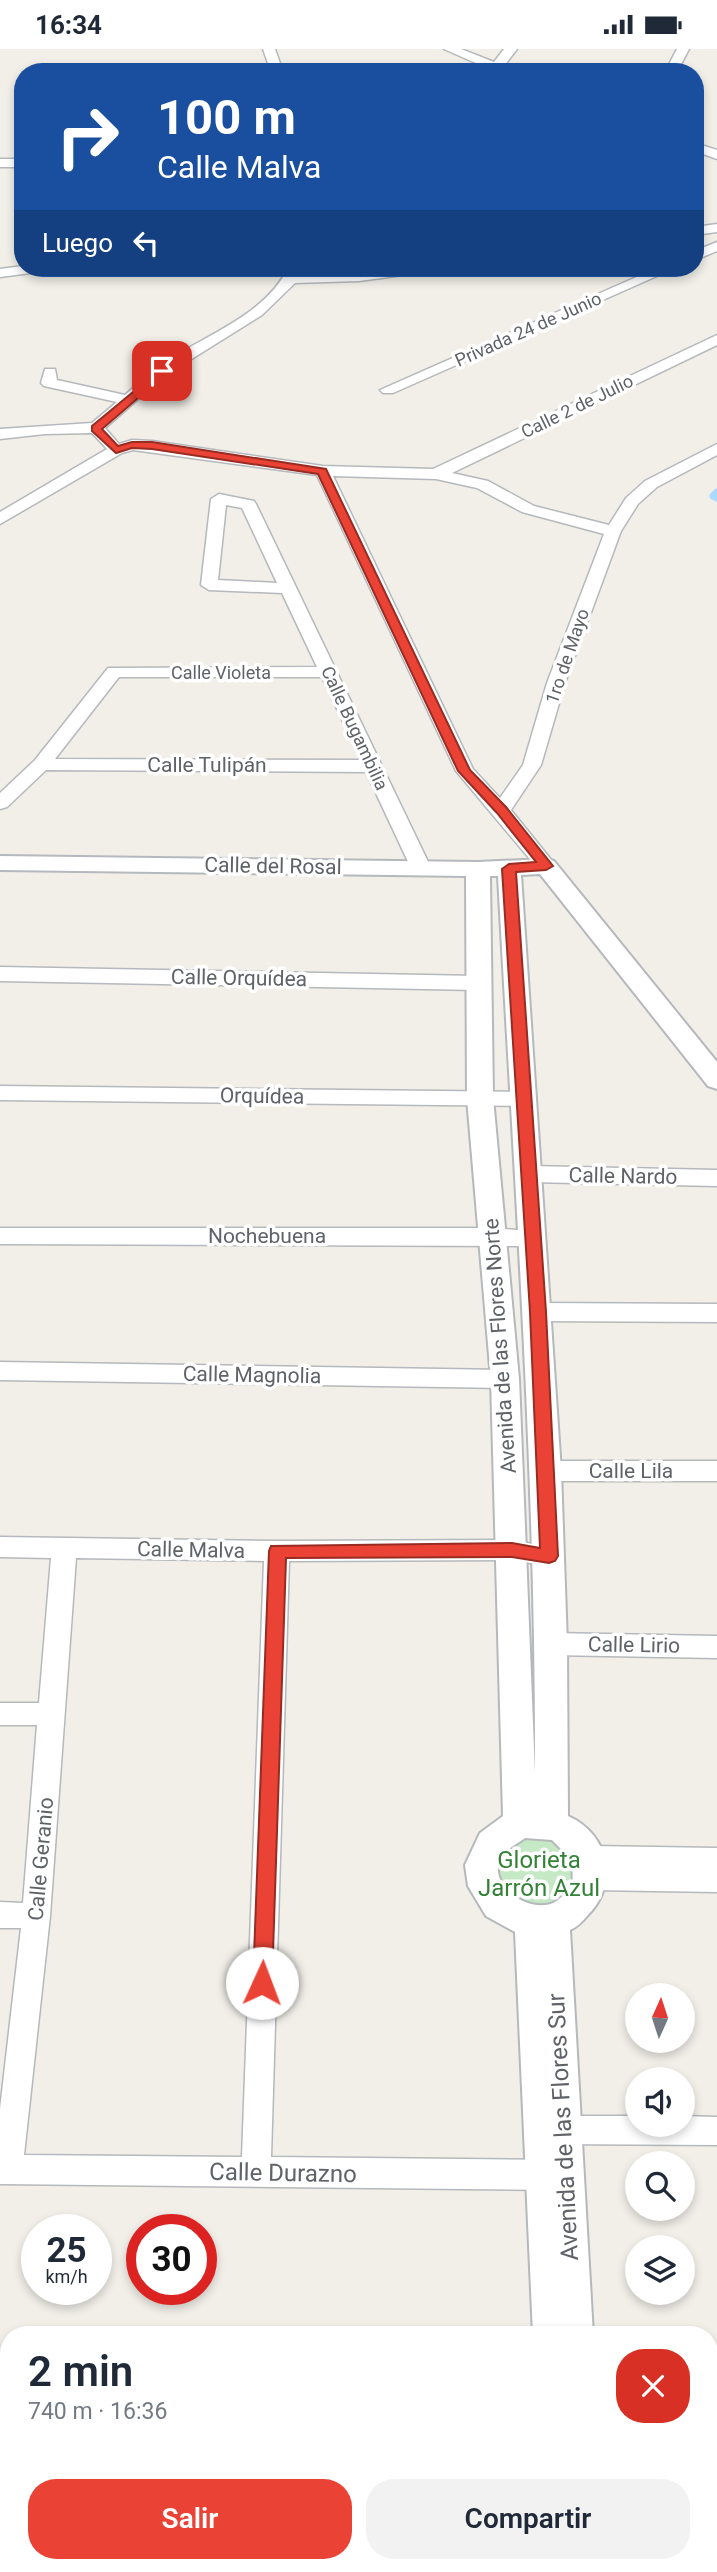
<!DOCTYPE html>
<html lang="es">
<meta charset="utf-8">
<style>
:root{--surface:#fff;--page:#f2f2f3;--text:#1f2937;--muted:#747a83;--accent:#ea4335}
body{margin:0;font-family:Roboto,sans-serif;background:var(--page);color:var(--text);height:100vh;display:flex;flex-direction:column;font-size:26px;white-space:nowrap}
*{box-sizing:border-box;margin:0}
p{font-size:23px;color:var(--muted)}
.icon{flex:none;width:38px;height:38px;fill:none;stroke:currentColor;stroke-width:2;stroke-linecap:round;stroke-linejoin:round}
.map{position:relative;flex:1;overflow:hidden}
.details{position:absolute;left:0px;top:2277px;width:718px;height:247px;display:flex;flex-direction:column;background:var(--surface);border-radius:28px 28px 0 0;box-shadow:0 4px 10px #0003}
.details>*{flex:none}
.banner{position:absolute;left:14px;top:14px;width:690px;height:214px;border-radius:28px;box-shadow:0 4px 10px #0003;background:#1a4fa0;color:#fff;overflow:hidden}
.needle{width:46px;rotate:3deg}
.buttons{position:absolute;left:625px;top:1934px;display:grid;gap:14px}
.buttons a{display:grid;place-items:center;width:70px;height:70px;border-radius:50%;background:var(--surface);box-shadow:0 4px 10px #0003;font-size:35px}
.speed{position:absolute;left:21px;top:2165px;display:flex;gap:14px;font-size:35px;font-weight:700;text-align:center}
.speed>*{display:grid;place-content:center;width:91px;height:91px;border-radius:50%;background:var(--surface);box-shadow:0 4px 10px #0003;line-height:1}
.speed small{font-size:18px;font-weight:400}
.speed .limit{border:10px solid #d22;background:#fff;color:#111}
.pin{position:absolute;display:grid;place-items:center;width:60px;height:60px;color:#fff;margin:-30px;border-radius:14px;box-shadow:0 4px 10px #0006}
.me{position:absolute;width:77px;margin:-38px;rotate:2deg;stroke-linejoin:round;filter:drop-shadow(0 0 5px #0008)}
.turn{display:flex;align-items:center;gap:24px;height:147px;padding:0 28px;font-size:32px}
.turn .icon{width:91px;height:91px;stroke-width:2.5}
.turn b{display:block;font-size:49px;line-height:60px}
.then{display:flex;align-items:center;height:66px;padding:0 28px;background:#0003;gap:14px;font-size:26px}
.round{display:grid;place-items:center;flex:none;width:74px;height:74px;border-radius:28px;background:var(--page)}
.summary{display:flex;align-items:center;justify-content:space-between;height:119px;padding:0 28px}
h1{font-size:42px;font-weight:600;line-height:52px}
.cta{display:flex;gap:14px;margin-top:auto;padding:14px 28px}
.cta a{flex:1;height:80px;border-radius:28px;background:var(--accent);color:#fff;font-size:28px;font-weight:600;line-height:80px;text-align:center}
.cta a+a{background:var(--page);color:var(--text)}
.status{display:flex;justify-content:space-between;align-items:center;height:49px;padding:0 35px;background:var(--surface);direction:ltr}
.status svg{height:19px;fill:currentColor}
.map>svg:first-child{display:block}
.green{fill:#c5e8c5}
.lines{fill:none;stroke-linecap:round;stroke-linejoin:round}
.stream{stroke:#aadaff;stroke-width:7}
.minor-casing{stroke:#b5b8bc;stroke-width:3}
.tertiary-casing{stroke:#b5b8bc;stroke-width:4}
.minor{fill:#fff;fill-rule:evenodd}
.tertiary{fill:#fff;fill-rule:evenodd}
.route{fill:#ea4335;stroke:#982c22;stroke-width:2}
.labels{text-anchor:middle;dominant-baseline:central;stroke-width:7;stroke-linejoin:round;paint-order:stroke}
.far-street-label{font-size:18px;fill:#5f6368;stroke:#fff}
.street-label{font-size:21px;fill:#5f6368;stroke:#fff}
.near-park-label{font-size:24px;fill:#348238;stroke:#fff}
.near-street-label{font-size:24px;fill:#5f6368;stroke:#fff}
</style>
<div class="status"><b>16:34</b><svg viewBox="0 0 49 12"><path d="M0 12V9h3v3zM5 12V6h3v6zM10 12V3h3v9zM15 12V0h3v12zM26 1h20v11H26zM47 4h2v5h-2z"/></svg></div>
<div class="map">
<svg width="717" height="2523" viewBox="0 0 717 2523">
<rect width="100%" height="100%" fill="#f1efe8"/>
<path class="green" d="M533,1773L592,1827L533,1872L482,1812Z"/>
<g class="lines">
<path class="stream" d="M717,443L713,447L717,449"/>
<defs>
<g id="minor">
<path d="M263,0H275L283,23H271Z"/>
<path d="M444,0H461L494,13L504,0H517L504,17L514,23H496Z"/>
<path d="M677,0H689L677,23H665Z"/>
<path d="M695,94L717,101V110L695,102Z"/>
<rect x="0" y="110" width="23" height="8"/>
<path d="M717,175V183L695,186V178Z"/>
<path d="M717,193V202L695,211V202Z"/>
<path d="M23,217L45,219L38,223L0,228V220Z"/>
<path d="M288,219H302L299,226L433,219L426,223L359,232L295,234L262,266L166,326L105,379L119,395L132,391L152,392L323,417L433,420L717,286V296L452,424L488,432L534,457L609,476L626,449L645,432L717,395V406L657,438L638,455L621,482L565,634L541,716L511,761L553,813L556,817L553,821H539L456,722L317,426L133,401L122,404L0,475V463L107,400L92,384L45,385L0,390V380L92,374L117,353L44,337L41,334L45,320H55L57,331L125,346C141,332 156,319 173,308C212,284 267,263 288,219ZM333,427L436,430L477,439L522,463L604,485L547,634L523,716L500,749L473,720Z"/>
<path d="M657,219H675L393,344H383L380,341Z"/>
<path d="M219,445L254,452L256,455L431,819L428,823H414L411,819L366,723L46,721L7,758L0,760V744L35,711L108,619L317,618L282,544L209,541L201,536L211,450ZM226,456L242,459L277,534L218,531ZM119,628H322L361,711L55,710Z"/>
<path d="M0,918L477,927L484,929L487,934L484,939L477,941L0,932Z"/>
<path d="M0,1037L525,1043L532,1045L536,1050L532,1055L525,1057L0,1051Z"/>
<path d="M529,1117L717,1121V1137L529,1133L521,1130L518,1125L521,1120Z"/>
<path d="M0,1179H493L541,1183L544,1189L541,1195L533,1197L0,1195Z"/>
<path d="M538,1254L717,1255V1273L538,1272L530,1269L527,1263L530,1257Z"/>
<path d="M0,1313L505,1321L513,1324L517,1330L513,1336L505,1339L0,1331Z"/>
<path d="M546,1412H717V1432H546L537,1429L534,1422L537,1415Z"/>
<path d="M0,1488L277,1492L512,1491L558,1500L561,1507L558,1514L549,1517L512,1511L289,1512L271,2108L557,2111L568,2116L572,2126L568,2136L557,2141L0,2135V2060L21,1879H0V1853L23,1854L37,1676H0V1654H39L51,1509L0,1508ZM76,1509L264,1512L242,2108L24,2106L50,1867Z"/>
<path d="M551,1584L717,1587V1609L551,1606L542,1603L538,1595L542,1587Z"/>
<path d="M591,1797L717,1799V1843L592,1841L582,1838L578,1829L585,1819L581,1818L577,1809L581,1800Z"/>
<path d="M553,2067H637V2076H682V2067L717,2068V2096L553,2095L543,2091L538,2081L543,2071Z"/>
<path d="M709,2333L717,2334V2366L709,2365Z"/>
<rect x="0" y="2368" width="9" height="32"/>
</g>
<g id="tertiary">
<path d="M0,807L478,813L546,810L554,812L717,1013V1040L708,1037L540,825L521,826L561,1422L567,1595L568,1767C609,1785 620,1835 587,1867C582,1873 577,1878 570,1881L593,2286H533L515,1883L486,1867L468,1837L465,1816L480,1784L503,1767L491,1330L467,1049L466,827L0,821ZM490,827H498C514,1126 536,1425 535,1724L519,1330L493,1049ZM525,1789L552,1791L572,1811L573,1836C567,1842 560,1851 553,1854C527,1865 483,1833 503,1806C508,1799 519,1794 525,1789Z"/>
<path d="M543,2515H606L607,2523H543Z"/>
</g>
</defs>
<use href="#minor" class="minor-casing"/>
<use href="#tertiary" class="tertiary-casing"/>
<use href="#minor" class="minor"/>
<use href="#tertiary" class="tertiary"/>
</g>
<path class="route" d="M162,319L166,320V325L102,380L118,397L132,393H152L326,420L470,721L506,758L553,817L546,821L516,823L546,1263L558,1507L555,1512L549,1514L512,1508L286,1509L272,1934L269,1941L262,1944L256,1941L253,1934L269,1502L271,1497L512,1494L540,1499L530,1263L502,820L509,815L536,813L497,764L458,722L318,425L152,400L132,399L116,404L92,382V377Z"/>
<g class="labels">
<g class="far-street-label">
<text transform="translate(528 280) rotate(-24)">Privada 24 de Junio</text>
<text transform="translate(577 357) rotate(-26)">Calle 2 de Julio</text>
<text transform="translate(567 607) rotate(-71)">1ro de Mayo</text>
<text x="221" y="623">Calle Violeta</text>
<text transform="translate(355 679) rotate(65)">Calle Bugambilia</text>
</g>
<g class="street-label">
<text x="207" y="716">Calle Tulipán</text>
<text transform="translate(273 817) rotate(1)">Calle del Rosal</text>
<text transform="translate(239 929) rotate(1)">Calle Orquídea</text>
<text transform="translate(262 1047) rotate(1)">Orquídea</text>
<text transform="translate(623 1127) rotate(1)">Calle Nardo</text>
<text x="267" y="1187">Nochebuena</text>
<text transform="translate(500 1297) rotate(-94)">Avenida de las Flores Norte</text>
<text transform="translate(252 1326) rotate(1)">Calle Magnolia</text>
<text x="631" y="1422">Calle Lila</text>
<text transform="translate(191 1501) rotate(1)">Calle Malva</text>
<text transform="translate(634 1596) rotate(1)">Calle Lirio</text>
<text transform="translate(41 1810) rotate(-85)">Calle Geranio</text>
</g>
<g class="near-park-label">
<text x="539" y="1811">Glorieta<tspan x="539" dy="28">Jarrón Azul</tspan></text>
</g>
<g class="near-street-label">
<text transform="translate(563 2078) rotate(-93)">Avenida de las Flores Sur</text>
<text transform="translate(283 2124) rotate(1)">Calle Durazno</text>
</g>
</g>
</svg>
<div class="buttons">
<a><svg class="needle" viewBox="-14 -14 28 28"><path d="M0-13l5 13h-10z" fill="#e53935"/><path d="M0 13l5-13h-10z" fill="#747a83"/></svg></a>
<a><svg class="icon" aria-label="sound" viewBox="0 0 24 24"><path d="M4 9h4l5-4v14l-5-4H4zM17 9q2 3 0 6"/></svg></a>
<a><svg class="icon" aria-label="search" viewBox="0 0 24 24"><circle cx="10" cy="10" r="6"/><path d="M15 15l6 6"/></svg></a>
<a><svg class="icon" aria-label="layers" viewBox="0 0 24 24"><path d="M12 4l9 5-9 5-9-5zM3 14l9 5 9-5"/></svg></a>
</div>
<div class="speed"><div>25<small>km/h</small></div><div class="limit">30</div></div>
<div class="pin" style="left:162px;top:322px;background:#d93025"><svg class="icon" aria-label="arrive" viewBox="0 0 24 24"><path d="M6 21V4h12l-3 4 3 4H6"/></svg></div>
<svg class="me" style="left:262px;top:1934px" viewBox="-20 -20 40 40"><circle r="19" fill="#fff"/><path d="M0-13L10 11 0 6-10 11z" fill="#ea4335"/></svg>
<div class="banner">
<div class="turn"><svg class="icon" aria-label="right" viewBox="0 0 24 24"><path d="M7 20v-9h11M14 6l5 5-5 5"/></svg><div><b>100 m</b>Calle Malva</div></div>
<div class="then">Luego<svg class="icon" aria-label="left" viewBox="0 0 24 24"><path d="M17 20v-9H6M10 6l-5 5 5 5"/></svg></div>
</div>
<section class="details">
<div class="summary"><div><h1>2 min</h1><p>740 m · 16:36</p></div><a class="round" style="background:#d93025;color:#fff"><svg class="icon" aria-label="close" viewBox="0 0 24 24"><path d="M6 6l12 12M18 6L6 18"/></svg></a></div>
<div class="cta"><a>Salir</a><a>Compartir</a></div>
</section>
</div>
